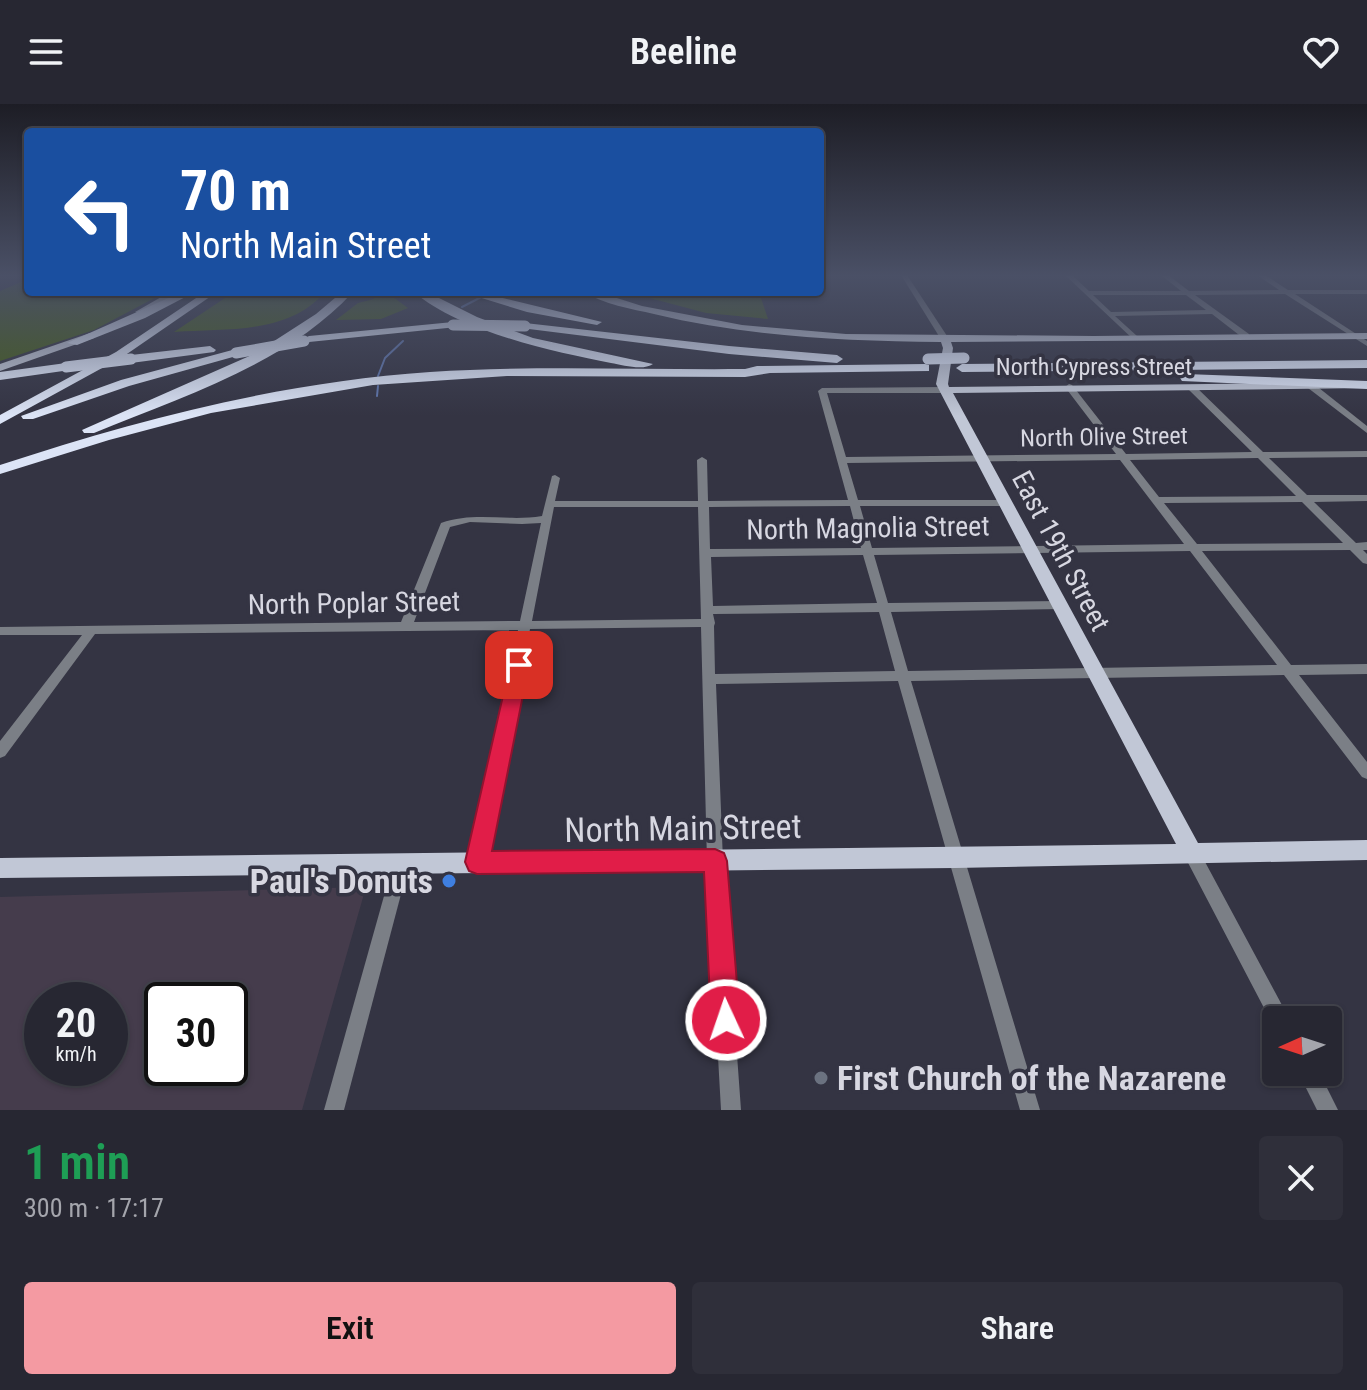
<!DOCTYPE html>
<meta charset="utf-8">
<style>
:root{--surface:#272732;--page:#2f2f3a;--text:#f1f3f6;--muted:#a4a5ac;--line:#43444d;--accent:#f49aa2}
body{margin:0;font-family:"Roboto Condensed",sans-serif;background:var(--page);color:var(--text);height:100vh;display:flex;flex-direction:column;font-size:30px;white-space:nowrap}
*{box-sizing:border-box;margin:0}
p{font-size:26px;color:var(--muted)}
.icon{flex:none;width:44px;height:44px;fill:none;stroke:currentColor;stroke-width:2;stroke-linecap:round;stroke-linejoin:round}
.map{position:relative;height:1006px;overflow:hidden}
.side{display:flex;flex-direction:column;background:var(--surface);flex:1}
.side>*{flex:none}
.banner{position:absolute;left:24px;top:24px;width:800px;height:168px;border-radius:8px;box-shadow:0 2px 6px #0004,0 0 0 2px var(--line);background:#1a4fa0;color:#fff;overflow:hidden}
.needle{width:52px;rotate:267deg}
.buttons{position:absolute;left:1262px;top:902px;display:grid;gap:16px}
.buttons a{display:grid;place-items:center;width:80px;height:80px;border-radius:8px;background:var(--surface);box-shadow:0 2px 6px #0004,0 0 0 2px var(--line);font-size:40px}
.speed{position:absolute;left:24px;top:878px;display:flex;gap:16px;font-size:40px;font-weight:700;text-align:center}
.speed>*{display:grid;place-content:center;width:104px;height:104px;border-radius:50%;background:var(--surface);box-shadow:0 2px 6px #0004,0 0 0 2px var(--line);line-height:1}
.speed small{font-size:20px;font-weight:400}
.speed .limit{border:4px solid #111;border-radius:12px;background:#fff;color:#111}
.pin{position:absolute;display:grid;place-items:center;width:68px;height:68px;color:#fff;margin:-34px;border-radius:16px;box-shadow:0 4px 12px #0006}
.me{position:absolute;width:88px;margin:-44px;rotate:357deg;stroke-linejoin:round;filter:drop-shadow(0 0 6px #0008)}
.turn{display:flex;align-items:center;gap:28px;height:168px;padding:0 24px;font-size:36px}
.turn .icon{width:104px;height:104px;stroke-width:2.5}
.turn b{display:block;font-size:56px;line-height:68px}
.round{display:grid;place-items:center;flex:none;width:84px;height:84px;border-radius:8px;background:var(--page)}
.summary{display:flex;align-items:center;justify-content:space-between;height:136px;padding:0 24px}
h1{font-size:48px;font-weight:600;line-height:60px;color:#1e9e55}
.button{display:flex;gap:16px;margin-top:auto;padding:16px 24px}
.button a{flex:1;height:92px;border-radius:8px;background:var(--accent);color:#111;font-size:32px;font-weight:600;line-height:92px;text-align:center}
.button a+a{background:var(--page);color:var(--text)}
header{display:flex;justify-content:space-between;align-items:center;height:104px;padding:0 24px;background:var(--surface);font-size:36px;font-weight:600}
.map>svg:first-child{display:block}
.education{fill:#453c4c;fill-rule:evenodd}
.green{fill:#455c1a}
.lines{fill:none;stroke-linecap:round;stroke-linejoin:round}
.stream{stroke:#5f76ad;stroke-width:2}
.minor{fill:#7b7f86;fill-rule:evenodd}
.major{fill:#c1c7d6;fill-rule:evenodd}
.highway{fill:#dce4f6;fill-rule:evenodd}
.highway-bridge{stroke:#dce4f6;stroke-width:11}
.route{fill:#e11d48;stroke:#92132f;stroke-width:2}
.shop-dot{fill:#3f7fe0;stroke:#343443;stroke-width:3}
.worship-dot{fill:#6b7280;stroke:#343443;stroke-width:3}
.labels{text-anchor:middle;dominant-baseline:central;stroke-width:7;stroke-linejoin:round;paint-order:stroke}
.far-street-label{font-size:24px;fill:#d7d7e1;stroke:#343443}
.street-label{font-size:28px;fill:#d7d7e1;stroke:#343443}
.near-street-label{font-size:34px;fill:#d7d7e1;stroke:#343443}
.near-poi-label{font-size:34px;font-weight:bold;fill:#d7d7e1;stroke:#343443;text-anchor:end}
</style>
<header><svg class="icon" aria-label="menu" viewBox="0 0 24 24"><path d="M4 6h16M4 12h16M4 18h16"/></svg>Beeline<svg class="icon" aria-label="heart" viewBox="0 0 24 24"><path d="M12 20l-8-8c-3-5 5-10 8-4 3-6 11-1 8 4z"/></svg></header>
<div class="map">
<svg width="1367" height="1006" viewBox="0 0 1367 1006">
<rect width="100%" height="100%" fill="#343443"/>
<path class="education" d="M366,783L302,1006H0V793ZM42,896H110V964H42ZM162,896H230V964H162Z"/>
<g class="green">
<path d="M28,175V188H166L94,226L0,257V187Z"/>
<path d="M234,188H325C288,231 226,224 174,228Z"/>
<path d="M374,188H386L408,204L381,215L336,216L358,199L374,195Z"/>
<path d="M627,188H759L768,215L706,209Z"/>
</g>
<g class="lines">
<g class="stream">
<path d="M462,203L491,188"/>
<path d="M378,272L385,254L403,237"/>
<path d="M377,292L378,282"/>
</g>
<g class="minor">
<path d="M901,171H907L949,235L948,237H942Z"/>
<path d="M1065,171H1072L1089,187H1181L1161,171H1168L1189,187L1279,186L1257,171H1265L1288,186H1367V190H1295L1367,237V242L1285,190L1195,191L1249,230V234H1243L1212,210L1115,212L1137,232V236H1134ZM1093,191H1186L1206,206L1111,208Z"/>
<path d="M1069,280L1072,281L1126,350L1252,348L1189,286L1188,284L1192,281L1195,282L1263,348L1367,347V353L1269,354L1307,391H1367V397L1314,398L1356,439L1367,438V446H1363L1367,450V460L1363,459L1350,446L1202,447L1291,561L1367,560V570L1299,571L1367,658V675L1362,673L1284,571L911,577L1040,1006H1020L898,577L716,580L723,757L741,1006H721L707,757L701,523L530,525L485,758L483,763L477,766L471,763L469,758L518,526L95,530L5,652L0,654V637L82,531H0V523L401,518L441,419C476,407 507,418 542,412L552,372L555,371L560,374L555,397H698L697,356L702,353L707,356L708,397L848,396L818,287L822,284L945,283L949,286L945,289H827L846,353L1116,350L1065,283ZM1258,354L1296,392L1159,393L1130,356ZM1120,356L1184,440L872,444L860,402H1006L1011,399L1006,396H858L847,359ZM1302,398L1343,439L1197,440L1164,399ZM850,402L861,444L710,445L709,403ZM554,403H698L701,515L532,517ZM470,418L522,420L541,419L520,517L414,518L450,423ZM1190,447L1277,561L908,567L891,508L1061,505L1067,501L1061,497L888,499L874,451ZM863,451L877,499L713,502L711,453ZM879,508L895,567L715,570L714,522L715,519L713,510Z"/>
<path d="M1308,280H1314L1367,322V329L1308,284Z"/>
<path d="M1191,741L1197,743L1290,916H1276V923H1274L1185,753L1183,748L1185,743Z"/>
<path d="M401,752L407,755L409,760L344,1006H324L393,760L395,755Z"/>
<path d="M1298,968H1319L1338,1006H1317Z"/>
</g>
<g class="major">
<path d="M170,188H182L143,210L135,208Z"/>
<path d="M584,188H598L642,202L742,221L846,230L1094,232L1367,229V235L951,238L953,244L948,280L949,283L1367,278V284L953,289L1198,739L1367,736V756L955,764L0,774V754L1176,740L936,280L943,244L941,238C844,237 749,233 654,210C632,205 603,200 584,188Z"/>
<path d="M90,229L94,230V234L0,267V260Z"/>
</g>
<g class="highway">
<path d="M182,188H195L145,214L77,241L67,239Z"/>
<path d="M205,188H217L124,252L0,320V311L116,248Z"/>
<path d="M342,188H353C287,260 182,293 94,329H84L82,326L254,250L316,210Z"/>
<path d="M414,188H427L477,213L533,234L653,260C643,267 623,261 611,259C553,248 459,227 414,188Z"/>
<path d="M462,188H478L602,218L597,221L527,208Z"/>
<path d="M453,218L457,219V223L309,238L303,235L309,232Z"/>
<path d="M525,219L729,242L837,251L843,255L837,259L729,250L521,224L519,222Z"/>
<path d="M210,242L216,246L214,248L131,259L125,255L131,251Z"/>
<path d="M236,245L242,249L240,251L129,282L33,315H23L21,312L121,276Z"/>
<path d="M1367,256V264L962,268L956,264L962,260Z"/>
<path d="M66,259L72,263L70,266L0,276V268Z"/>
<path d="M925,260L929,261V267L770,269L745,273L507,272L373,281L211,309L109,336L0,370V361C139,315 283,278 430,268C535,261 640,266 745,265L757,262Z"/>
<path d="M1186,270L1367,277V285L1182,277L1180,274Z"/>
</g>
<g class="highway-bridge">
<path d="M453,221L525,222"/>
<path d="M236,249L304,237"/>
<path d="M928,255L964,254"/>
<path d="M66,263L131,255"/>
</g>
</g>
<linearGradient id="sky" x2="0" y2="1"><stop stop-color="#1d1d25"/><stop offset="0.55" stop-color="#4a5066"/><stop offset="1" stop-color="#4a5066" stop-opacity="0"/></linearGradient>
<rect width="1367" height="312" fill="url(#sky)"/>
<path class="route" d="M519,553L526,555L529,561L492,747L715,745L724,749L727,757L740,916L736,926L726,931L716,926L711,916L704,768L477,770L469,767L465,758L510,561L512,555Z"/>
<circle class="shop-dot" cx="449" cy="777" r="8"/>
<circle class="worship-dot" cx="821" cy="974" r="8"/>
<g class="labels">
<g class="far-street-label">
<text x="1094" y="263">North Cypress Street</text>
<text transform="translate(1104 333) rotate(-1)">North Olive Street</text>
</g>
<g class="street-label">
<text transform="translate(868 424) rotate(-1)">North Magnolia Street</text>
<text transform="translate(1061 447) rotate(62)">East 19th Street</text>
<text transform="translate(354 499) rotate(-1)">North Poplar Street</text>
</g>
<g class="near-street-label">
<text transform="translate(683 724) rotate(-1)">North Main Street</text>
</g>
<g class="near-poi-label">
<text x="433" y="777">Paul's Donuts</text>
<text x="837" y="974" text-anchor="start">First Church of the Nazarene</text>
</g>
</g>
</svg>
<div class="buttons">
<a><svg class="needle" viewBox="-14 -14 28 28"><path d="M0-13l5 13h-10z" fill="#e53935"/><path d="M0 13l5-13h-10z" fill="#a4a5ac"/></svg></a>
</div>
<div class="speed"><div>20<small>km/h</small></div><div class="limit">30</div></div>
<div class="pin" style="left:519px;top:561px;background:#d93025"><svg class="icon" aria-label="arrive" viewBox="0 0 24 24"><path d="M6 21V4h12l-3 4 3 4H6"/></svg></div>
<svg class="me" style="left:726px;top:916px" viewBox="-20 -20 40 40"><circle r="17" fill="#e11d48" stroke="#fff" stroke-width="3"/><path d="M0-11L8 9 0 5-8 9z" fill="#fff"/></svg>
<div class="banner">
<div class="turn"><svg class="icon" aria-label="left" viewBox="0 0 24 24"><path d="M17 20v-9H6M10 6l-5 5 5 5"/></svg><div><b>70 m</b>North Main Street</div></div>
</div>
</div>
<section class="side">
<div class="summary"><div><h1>1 min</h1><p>300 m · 17:17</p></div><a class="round"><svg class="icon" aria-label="close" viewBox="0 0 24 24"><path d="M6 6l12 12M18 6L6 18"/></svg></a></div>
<div class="button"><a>Exit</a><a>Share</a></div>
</section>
